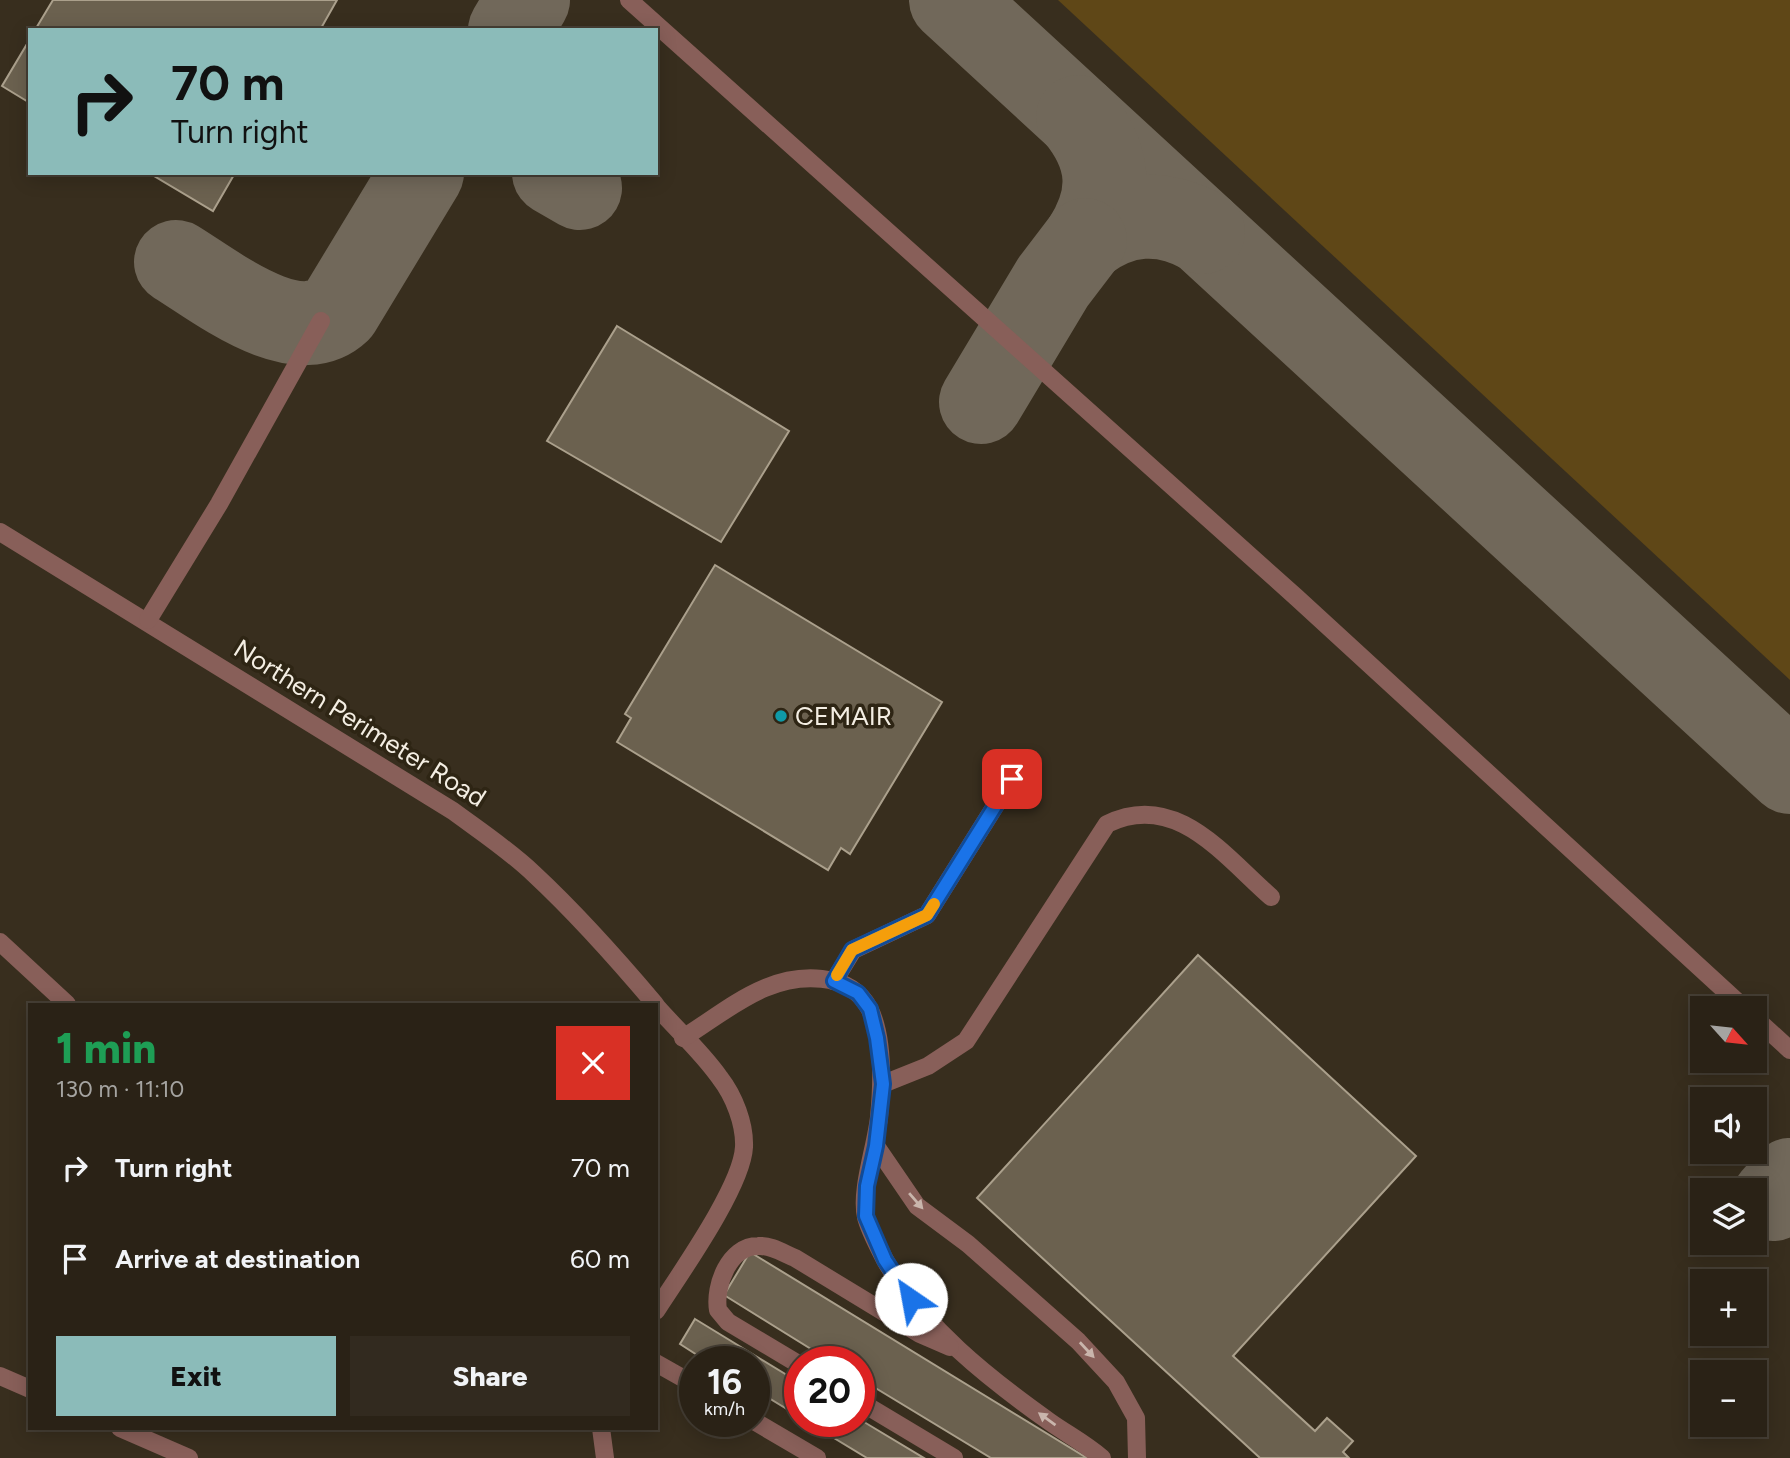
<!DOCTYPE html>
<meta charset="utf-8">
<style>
:root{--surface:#2a2216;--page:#322a1f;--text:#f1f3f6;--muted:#a5a4a1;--line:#463f35;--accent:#8bbbb9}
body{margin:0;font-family:Figtree,sans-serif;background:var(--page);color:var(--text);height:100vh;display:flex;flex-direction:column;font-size:26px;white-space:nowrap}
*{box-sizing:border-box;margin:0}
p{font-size:23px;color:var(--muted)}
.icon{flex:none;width:38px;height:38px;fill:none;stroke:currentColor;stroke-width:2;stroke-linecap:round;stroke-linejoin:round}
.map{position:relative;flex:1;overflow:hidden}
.panel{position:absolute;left:28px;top:1003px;width:630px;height:427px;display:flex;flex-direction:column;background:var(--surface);border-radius:0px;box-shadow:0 4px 18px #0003,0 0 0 2px var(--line)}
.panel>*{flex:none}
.hud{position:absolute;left:28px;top:28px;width:630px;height:147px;border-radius:0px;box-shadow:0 4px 18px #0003,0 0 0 2px var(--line);background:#8bbbb9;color:#111;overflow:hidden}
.needle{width:46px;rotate:117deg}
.fabs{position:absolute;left:1690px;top:996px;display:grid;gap:14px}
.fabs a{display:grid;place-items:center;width:77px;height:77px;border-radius:0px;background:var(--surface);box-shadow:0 4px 18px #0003,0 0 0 2px var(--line);font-size:35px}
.speed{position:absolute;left:679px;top:1346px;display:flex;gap:14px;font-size:35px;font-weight:700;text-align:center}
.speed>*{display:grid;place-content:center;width:91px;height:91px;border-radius:50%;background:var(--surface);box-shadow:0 4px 18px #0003,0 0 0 2px var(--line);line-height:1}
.speed small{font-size:18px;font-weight:400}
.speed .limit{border:10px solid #d22;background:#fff;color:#111}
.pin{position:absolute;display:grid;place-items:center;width:60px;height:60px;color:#fff;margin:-30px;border-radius:14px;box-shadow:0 4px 10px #0006}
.me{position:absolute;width:77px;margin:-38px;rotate:327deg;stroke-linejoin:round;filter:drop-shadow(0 0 5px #0008)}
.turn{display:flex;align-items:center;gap:24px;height:147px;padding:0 28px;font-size:32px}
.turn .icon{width:91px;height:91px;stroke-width:2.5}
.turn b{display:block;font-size:49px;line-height:60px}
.round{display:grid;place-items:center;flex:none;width:74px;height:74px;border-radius:0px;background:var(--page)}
.head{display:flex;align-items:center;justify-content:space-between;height:119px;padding:0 28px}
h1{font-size:42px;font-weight:800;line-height:52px;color:#1e9e55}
.cta{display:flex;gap:14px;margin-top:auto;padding:14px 28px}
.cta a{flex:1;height:80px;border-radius:0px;background:var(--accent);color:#111;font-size:28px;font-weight:800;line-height:80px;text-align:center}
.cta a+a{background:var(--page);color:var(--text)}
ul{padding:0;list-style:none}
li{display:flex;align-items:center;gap:21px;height:91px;padding:0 28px}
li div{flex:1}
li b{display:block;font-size:26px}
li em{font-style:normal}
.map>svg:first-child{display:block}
.green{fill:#5f4717}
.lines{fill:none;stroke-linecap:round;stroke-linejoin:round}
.taxiway{stroke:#71685a;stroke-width:84}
.building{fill:#6b614f;stroke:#aba08c;stroke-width:2}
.lane{stroke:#885f59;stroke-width:18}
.oneway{fill:#c9b5ac}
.route-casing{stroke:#114b97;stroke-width:18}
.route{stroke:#1a73e8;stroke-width:12}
.slow{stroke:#f59e0b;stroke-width:12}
.culture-dot{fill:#0f9aa8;stroke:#2e2514;stroke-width:2.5}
.labels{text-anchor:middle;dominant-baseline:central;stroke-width:7;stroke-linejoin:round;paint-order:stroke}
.poi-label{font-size:26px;fill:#f4eee3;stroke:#2e2514;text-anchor:start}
.street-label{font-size:26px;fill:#f4eee3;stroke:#2e2514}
</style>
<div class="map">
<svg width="1790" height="1458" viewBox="0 0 1790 1458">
<rect width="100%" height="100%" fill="#382e1e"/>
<path class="green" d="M1058,0H1790V680Z"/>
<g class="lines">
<g class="taxiway">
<path d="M951,0L1790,772"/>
<path d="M510,30L528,0"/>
<path d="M1078,117C1111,158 1113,196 1085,240C1122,212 1162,209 1203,232"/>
<path d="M554,173L580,188"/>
<path d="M176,262C214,285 296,351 339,310L422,173"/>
<path d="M981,402L1053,282L1085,240"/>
<path d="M1773,1199L1790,1180"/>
</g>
</g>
<g class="building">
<path d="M53,0H337L320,30H35Z"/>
<path d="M30,39V103L2,86Z"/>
<path d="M149,173H235L213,211Z"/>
<path d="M617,326L789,431L721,542L547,441Z"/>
<path d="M715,565L942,702L850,854L841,848L828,870L617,742L631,718L625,714Z"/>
<path d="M1198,955L1416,1156L1233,1356L1315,1431L1327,1418L1353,1441L1343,1452L1349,1458H1260L977,1198Z"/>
<path d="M750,1252L1087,1458H991L859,1378V1362H832L724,1295Z"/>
<path d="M695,1319L800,1383V1417L754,1389V1362H708L680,1344Z"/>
<path d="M859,1419L924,1458H867L806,1421H859Z"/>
</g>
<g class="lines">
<g class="lane">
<path d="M629,0L1296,597L1744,1008"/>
<path d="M0,532L453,811C480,831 509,850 534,874C577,914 617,959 655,1004"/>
<path d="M148,620L219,504L321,321"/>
<path d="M0,942L67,1004"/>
<path d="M834,981L853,950L927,915L1012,779"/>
<path d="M656,1006C677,1030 702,1052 720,1078C734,1096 745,1124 744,1147C742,1187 679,1275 656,1311"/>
<path d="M1755,1018L1790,1050"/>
<path d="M683,1038C709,1022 736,1000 765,988C798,974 849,971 869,1008C884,1037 882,1086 879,1117C876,1146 860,1190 866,1217C869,1230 879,1248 885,1260C923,1327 988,1378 1050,1422C1067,1434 1086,1444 1102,1458"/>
<path d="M883,1084L928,1066L966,1041L1107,824C1176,790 1224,856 1271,897"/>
<path d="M876,1146L917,1206L968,1244L1078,1341L1116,1382L1136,1418L1137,1458"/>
<path d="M656,1363L695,1385"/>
<path d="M800,1365L728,1322L718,1310C714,1286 729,1246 758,1246C771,1245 783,1253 795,1258L920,1334L950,1347"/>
<path d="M0,1376L30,1389"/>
<path d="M859,1401L954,1458"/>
<path d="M754,1421L817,1458"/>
<path d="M120,1428L189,1458"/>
<path d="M601,1428L605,1458"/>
</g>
</g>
<defs><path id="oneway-solid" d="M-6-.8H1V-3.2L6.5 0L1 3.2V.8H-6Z" transform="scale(1.75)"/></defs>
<g class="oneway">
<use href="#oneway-solid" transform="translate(916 1201) rotate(49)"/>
<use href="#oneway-solid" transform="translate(1087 1350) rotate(47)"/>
<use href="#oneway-solid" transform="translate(1047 1419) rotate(-144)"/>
</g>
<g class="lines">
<defs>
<path id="route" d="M911,1299L885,1260L866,1216L867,1186L876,1146L883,1084L877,1038L870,1009L858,993L834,981L852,950L927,915L1012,779"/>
</defs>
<use href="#route" class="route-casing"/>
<use href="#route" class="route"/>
<path class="slow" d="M837,975L852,950L927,915L934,904"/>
</g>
<circle class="culture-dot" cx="781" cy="716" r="7"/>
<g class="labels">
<g class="poi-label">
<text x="795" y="716">CEMAIR</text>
</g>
<g class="street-label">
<text transform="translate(360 723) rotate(32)">Northern Perimeter Road</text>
</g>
</g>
</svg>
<div class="fabs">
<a><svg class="needle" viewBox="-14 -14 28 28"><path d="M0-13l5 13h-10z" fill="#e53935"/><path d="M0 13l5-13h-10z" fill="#a5a4a1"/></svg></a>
<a><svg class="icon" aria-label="sound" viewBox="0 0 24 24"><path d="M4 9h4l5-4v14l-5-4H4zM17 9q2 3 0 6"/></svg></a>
<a><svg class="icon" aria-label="layers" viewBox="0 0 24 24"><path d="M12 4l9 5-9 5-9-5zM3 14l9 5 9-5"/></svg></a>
<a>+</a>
<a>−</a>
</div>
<div class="speed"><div>16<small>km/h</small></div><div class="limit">20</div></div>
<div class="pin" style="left:1012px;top:779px;background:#d93025"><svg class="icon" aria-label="arrive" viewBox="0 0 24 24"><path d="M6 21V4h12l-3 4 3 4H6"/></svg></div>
<svg class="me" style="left:911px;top:1299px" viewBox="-20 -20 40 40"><circle r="19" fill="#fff"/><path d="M0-13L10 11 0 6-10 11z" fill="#1a73e8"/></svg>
<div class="hud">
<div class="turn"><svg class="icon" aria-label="right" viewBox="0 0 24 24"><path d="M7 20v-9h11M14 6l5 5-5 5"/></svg><div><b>70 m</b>Turn right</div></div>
</div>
<section class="panel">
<div class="head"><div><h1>1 min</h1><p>130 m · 11:10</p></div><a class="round" style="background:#d93025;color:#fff"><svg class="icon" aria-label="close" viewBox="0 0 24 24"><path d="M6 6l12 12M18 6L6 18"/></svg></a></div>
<ul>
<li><svg class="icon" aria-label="right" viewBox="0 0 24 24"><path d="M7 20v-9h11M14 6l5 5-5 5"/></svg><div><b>Turn right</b></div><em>70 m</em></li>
<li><svg class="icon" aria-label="arrive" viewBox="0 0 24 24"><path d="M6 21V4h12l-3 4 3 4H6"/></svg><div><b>Arrive at destination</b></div><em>60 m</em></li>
</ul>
<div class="cta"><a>Exit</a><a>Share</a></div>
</section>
</div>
